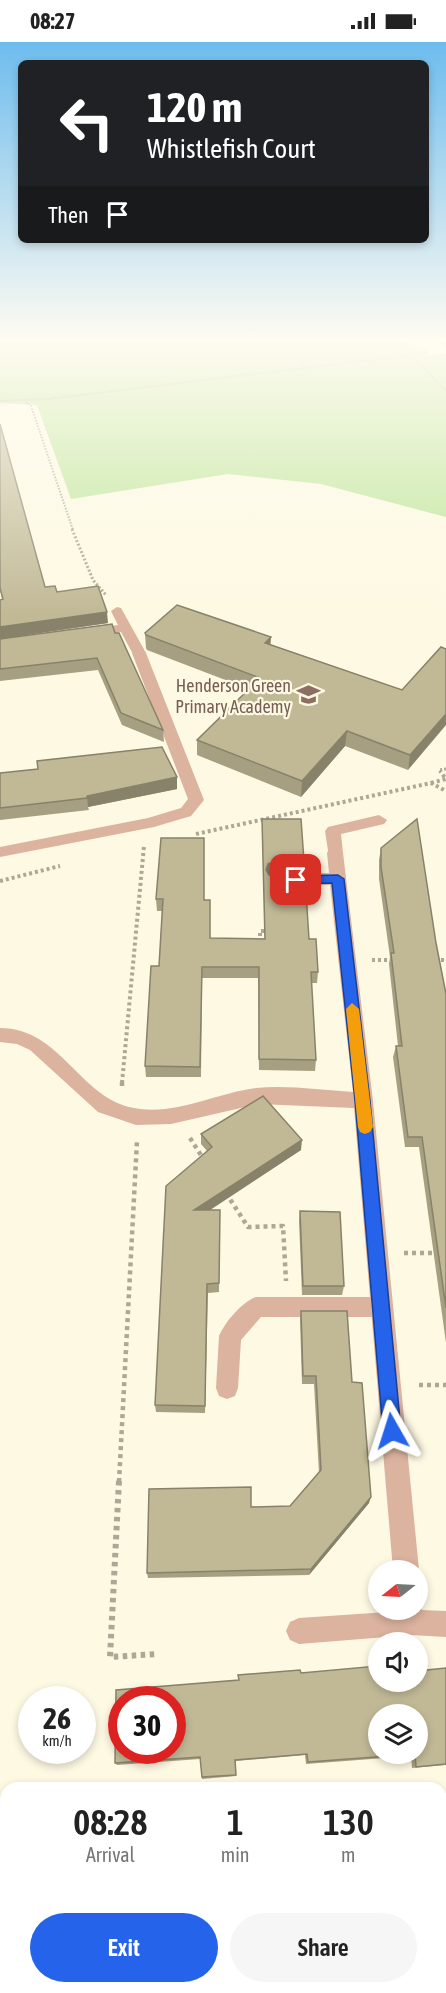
<!DOCTYPE html>
<style>
:root{--surface:#fff;--page:#f6f6f6;--text:#222;--muted:#767676;--accent:#2563eb}
body{margin:0;font-family:"Asap Condensed",sans-serif;background:var(--page);color:var(--text);height:100vh;display:flex;flex-direction:column;font-size:22px;white-space:nowrap}
*{box-sizing:border-box;margin:0}
p{font-size:20px;color:var(--muted)}
.icon{flex:none;width:33px;height:33px;fill:none;stroke:currentColor;stroke-width:2;stroke-linecap:round;stroke-linejoin:round}
.map{position:relative;flex:1;overflow:hidden}
.drawer{position:absolute;left:0px;top:1740px;width:447px;height:212px;display:flex;flex-direction:column;background:var(--surface);border-radius:18px 18px 0 0;box-shadow:0 3px 9px #0003}
.drawer>*{flex:none}
.hud{position:absolute;left:18px;top:18px;width:411px;height:183px;border-radius:9px;box-shadow:0 3px 9px #0003;background:#202124;color:#fff;overflow:hidden}
.needle{width:39px;rotate:252deg}
.buttons{position:absolute;left:368px;top:1518px;display:grid;gap:12px}
.buttons a{display:grid;place-items:center;width:60px;height:60px;border-radius:50%;background:var(--surface);box-shadow:0 3px 9px #0003;font-size:30px}
.speed{position:absolute;left:18px;top:1644px;display:flex;gap:12px;font-size:30px;font-weight:700;text-align:center}
.speed>*{display:grid;place-content:center;width:78px;height:78px;border-radius:50%;background:var(--surface);box-shadow:0 3px 9px #0003;line-height:1}
.speed small{font-size:15px;font-weight:400}
.speed .limit{border:9px solid #d22;background:#fff;color:#111}
.pin{position:absolute;display:grid;place-items:center;width:51px;height:51px;color:#fff;margin:-26px;border-radius:12px;box-shadow:0 3px 9px #0006}
.me{position:absolute;width:66px;margin:-33px;rotate:354deg;stroke-linejoin:round;filter:drop-shadow(0 0 4px #0008)}
.turn{display:flex;align-items:center;gap:21px;height:126px;padding:0 30px;font-size:27px}
.turn .icon{width:78px;height:78px;stroke-width:2.5}
.turn b{display:block;font-size:42px;line-height:51px}
.then{display:flex;align-items:center;height:57px;padding:0 30px;background:#0003;gap:12px;font-size:22px}
.eta{display:flex;justify-content:space-evenly;align-items:center;height:102px;text-align:center}
.eta b{font-size:36px;font-weight:600;line-height:42px}
.button{display:flex;gap:12px;margin-top:auto;padding:12px 30px}
.button a{flex:1;height:69px;border-radius:36px;background:var(--accent);color:#fff;font-size:24px;font-weight:600;line-height:69px;text-align:center}
.button a+a{background:var(--page);color:var(--text)}
.status{display:flex;justify-content:space-between;align-items:center;height:42px;padding:0 30px;background:var(--surface);direction:ltr}
.status svg{height:16px;fill:currentColor}
.map>svg:first-child{display:block}
.green{fill:#bbe496}
.lines{fill:none;stroke-linecap:round;stroke-linejoin:round}
.path-far4{stroke:#aca895;stroke-width:2;stroke-dasharray:1.5 1.5;stroke-linecap:butt}
.path-far3{stroke:#aca895;stroke-width:3;stroke-dasharray:2 2;stroke-linecap:butt}
.path-far2{stroke:#aca895;stroke-width:4;stroke-dasharray:3 3;stroke-linecap:butt}
.path-far1{stroke:#aca895;stroke-width:4.5;stroke-dasharray:4 4;stroke-linecap:butt}
.path{stroke:#aca895;stroke-width:6;stroke-dasharray:4.5 4.5;stroke-linecap:butt}
.service{fill:#dbb39e;fill-rule:evenodd}
.minor{fill:#dbb39e;fill-rule:evenodd}
.wall{fill:#a69f81}
.shaded-wall{fill:#878269}
.building{fill:#c1b996;stroke:#878269;stroke-width:1.5;fill-rule:evenodd}
.route{fill:#2563eb;stroke:#184099;stroke-width:1.5}
.slow{fill:#f59e0b}
.labels{text-anchor:middle;dominant-baseline:central;stroke-width:4.5;stroke-linejoin:round;paint-order:stroke}
.far-education-label{font-size:18px;fill:#785e54;stroke:#fef9e3;text-anchor:end}
</style>
<div class="status"><b>08:27</b><svg viewBox="0 0 49 12"><path d="M0 12V9h3v3zM5 12V6h3v6zM10 12V3h3v9zM15 12V0h3v12zM26 1h20v11H26zM47 4h2v5h-2z"/></svg></div>
<div class="map">
<svg width="446" height="1951" viewBox="0 0 446 1951">
<rect width="100%" height="100%" fill="#fef9e3"/>
<path class="green" d="M0,299H407L411,302L430,308L423,314L446,311V475L321,442L228,432L71,457L37,363L0,361Z"/>
<g class="lines">
<g class="path-far4">
<path d="M411,314L446,349"/>
<path d="M299,315L305,324"/>
<path d="M0,359L47,357L429,311"/>
<path d="M26,360L31,364L73,488"/>
</g>
<g class="path-far3">
<path d="M72,487L93,538L106,553"/>
<path d="M441,730L439,728L446,727"/>
</g>
<g class="path-far2">
<path d="M431,741L446,737L440,729"/>
<path d="M196,792L431,741L446,749"/>
<path d="M0,839L60,824"/>
<path d="M260,900V889H268"/>
<path d="M372,918H394"/>
<path d="M435,918H446"/>
<path d="M122,1041L144,804"/>
</g>
<g class="path-far1">
<path d="M122,1044V1040"/>
<path d="M190,1096L204,1118"/>
<path d="M226,1151L248,1185L283,1184L286,1239"/>
<path d="M404,1211H446"/>
<path d="M419,1343H446"/>
<path d="M119,1440L137,1099"/>
</g>
<path class="path" d="M119,1439L110,1615L158,1612"/>
<g class="service">
<path d="M139,607L146,611L204,758L191,774L154,785L0,815V805L148,776L181,766L188,757L132,611Z"/>
<path d="M379,773L387,778L384,782L341,792L343,811L341,815H329L325,789L328,785Z"/>
<path d="M256,1255H381L389,1258L392,1265L389,1272L381,1275H261L241,1298L238,1346L235,1354L227,1357L219,1354L216,1346L219,1294C225,1280 242,1260 256,1255Z"/>
</g>
<g class="minor">
<path d="M446,300V306L442,305V301Z"/>
<path d="M117,565L121,566L146,611L144,614H134L121,590L89,595L83,591L89,587L118,583L111,569Z"/>
<path d="M335,806L341,807L343,811L373,1059L419,1528L417,1532V1528H393L354,1066L258,1062L171,1082L136,1083L98,1070L30,1008L17,1002L0,1000V986C61,986 79,1056 134,1066C175,1074 216,1051 256,1046C288,1043 321,1048 353,1050L330,843L283,844L277,842L275,838L277,834L283,832L329,831L327,811L329,807Z"/>
<path d="M417,1558L422,1568L446,1569V1595L411,1593L299,1602L290,1598L286,1589L290,1580L299,1576L417,1568Z"/>
</g>
</g>
<g class="wall">
<path d="M0,382L45,545L57,550L108,581L18,594L115,591L163,688L164,700L122,683L98,628L0,639V558L2,557L0,548Z"/>
<path d="M145,591L270,602L402,648L441,605L408,728L345,704L301,755L197,713V698L249,647L147,608L146,606Z"/>
<path d="M0,731L177,747L88,765L89,768L0,778Z"/>
<path d="M262,777L304,819L303,830L274,831L269,833L309,897L318,930L317,941H311L316,1018L315,1029L259,1028L258,936H202L201,1035H146L145,1024L159,924L162,869H157L156,857L204,858L210,896L265,897Z"/>
<path d="M381,806L436,901L446,952V1301L419,1105H405L393,1015L396,1004H398L389,922L390,915L379,837V818Z"/>
<path d="M201,1092L301,1108L209,1168H220L219,1250L208,1251L205,1371L156,1370L155,1363L207,1109L201,1102Z"/>
<path d="M300,1169L344,1244L342,1253H302L299,1179Z"/>
<path d="M301,1269L352,1340L369,1461L309,1533L148,1536L147,1531L290,1464L319,1431L314,1342H302L300,1277Z"/>
<path d="M446,1626V1723L412,1726L411,1714L306,1722L305,1713L236,1719V1734L202,1737L200,1717L117,1723L115,1721L238,1638V1633L301,1631L378,1640Z"/>
</g>
<g class="shaded-wall">
<path d="M107,570L108,581L0,597V585Z"/>
<path d="M271,595L270,611L265,601Z"/>
<path d="M446,672V683L408,728L410,713Z"/>
<path d="M347,689L345,704L301,755L302,739Z"/>
<path d="M177,735V747L88,765L87,754Z"/>
<path d="M275,819L274,831L267,834L266,828L268,822Z"/>
<path d="M302,1098L301,1108L195,1178L194,1168Z"/>
<path d="M371,1455L369,1461L309,1533L311,1527Z"/>
<path d="M0,1830L6,1832V1836L0,1833Z"/>
<path d="M6,1863V1883L0,1903V1882Z"/>
</g>
<g class="building">
<path d="M0,382L45,545L55,544L57,550L98,544L107,570L0,585V558L3,557L0,546Z"/>
<path d="M177,563L271,595L265,601L402,648L441,605L446,607V672L410,713L347,689L302,739L197,698L260,636L146,593L145,591Z"/>
<path d="M112,582L115,591H119L163,688L121,671L97,616L0,627V597Z"/>
<path d="M162,705L177,735L87,754V756L0,766V731L38,727L37,719Z"/>
<path d="M262,777H301L304,819H275L268,822L266,828L269,833L275,835H305L309,897H316L318,930H311L316,1018L259,1017V925H202L200,1025L145,1024L151,924H159L163,857H156L161,796H204V858H210V896L265,897Z"/>
<path d="M417,777L436,901L446,952V1266L422,1095H408L396,1004H402L391,911H394L381,825V806Z"/>
<path d="M263,1054L302,1098L194,1168H220L219,1241L207,1242L205,1364L155,1363L166,1144L212,1105L201,1092Z"/>
<path d="M300,1169L340,1170L344,1244H303Z"/>
<path d="M301,1269H347L352,1340L362,1341L371,1455L311,1527L147,1531L149,1447L251,1445V1465L290,1464L321,1428L316,1334H303Z"/>
<path d="M378,1624V1640H417V1629L446,1626V1722L416,1725L415,1712L308,1720L307,1712L235,1718L236,1733L202,1735L200,1715L115,1721L116,1648L239,1638L238,1633L300,1628L301,1631ZM122,1658H172V1708H122ZM378,1672H417V1712H378Z"/>
<path d="M0,1833L6,1836V1863L0,1882Z"/>
</g>
<linearGradient id="sky" x2="0" y2="1"><stop stop-color="#6dbcee"/><stop offset="0.52" stop-color="#fffcf2"/><stop offset="1" stop-color="#fffcf2" stop-opacity="0"/></linearGradient>
<rect width="446" height="572" fill="url(#sky)"/>
<path class="route" d="M338,833L344,837L370,1059L401,1389L399,1396L392,1398L386,1396L383,1389L355,1059L332,841L296,842L290,838L296,834Z"/>
<path class="slow" d="M352,961L359,967L373,1085L370,1090L365,1092L360,1090L358,1085L346,967Z"/>
<defs>
<symbol id="school-bare" viewBox="-9 -9 18 18"><path d="M0-5L7-2L0 1L-7-2ZM-4 1L0 2.5L4 1V4Q0 6-4 4Z" fill="#8d6e63" stroke="#fef9e3" stroke-width="2.5" paint-order="stroke"/></symbol>
</defs>
<g fill-rule="evenodd">
<use href="#school-bare" x="292" y="636" width="33" height="33"/>
</g>
<g class="labels">
<g class="far-education-label">
<text x="291" y="643">Henderson Green<tspan x="291" dy="21">Primary Academy</tspan></text>
</g>
</g>
</svg>
<div class="buttons">
<a><svg class="needle" viewBox="-14 -14 28 28"><path d="M0-13l5 13h-10z" fill="#e53935"/><path d="M0 13l5-13h-10z" fill="#767676"/></svg></a>
<a><svg class="icon" aria-label="sound" viewBox="0 0 24 24"><path d="M4 9h4l5-4v14l-5-4H4zM17 9q2 3 0 6"/></svg></a>
<a><svg class="icon" aria-label="layers" viewBox="0 0 24 24"><path d="M12 4l9 5-9 5-9-5zM3 14l9 5 9-5"/></svg></a>
</div>
<div class="speed"><div>26<small>km/h</small></div><div class="limit">30</div></div>
<div class="pin" style="left:296px;top:838px;background:#d93025"><svg class="icon" aria-label="arrive" viewBox="0 0 24 24"><path d="M6 21V4h12l-3 4 3 4H6"/></svg></div>
<svg class="me" style="left:392px;top:1389px" viewBox="-20 -20 40 40"><path d="M0-17L14 15 0 8-14 15z" fill="#2563eb" stroke="#fff" stroke-width="4"/></svg>
<div class="hud">
<div class="turn"><svg class="icon" aria-label="left" viewBox="0 0 24 24"><path d="M17 20v-9H6M10 6l-5 5 5 5"/></svg><div><b>120 m</b>Whistlefish Court</div></div>
<div class="then">Then<svg class="icon" aria-label="arrive" viewBox="0 0 24 24"><path d="M6 21V4h12l-3 4 3 4H6"/></svg></div>
</div>
<section class="drawer">
<div class="eta">
<div><b>08:28</b><p>Arrival</p></div>
<div><b>1</b><p>min</p></div>
<div><b>130</b><p>m</p></div>
</div>
<div class="button"><a>Exit</a><a>Share</a></div>
</section>
</div>
